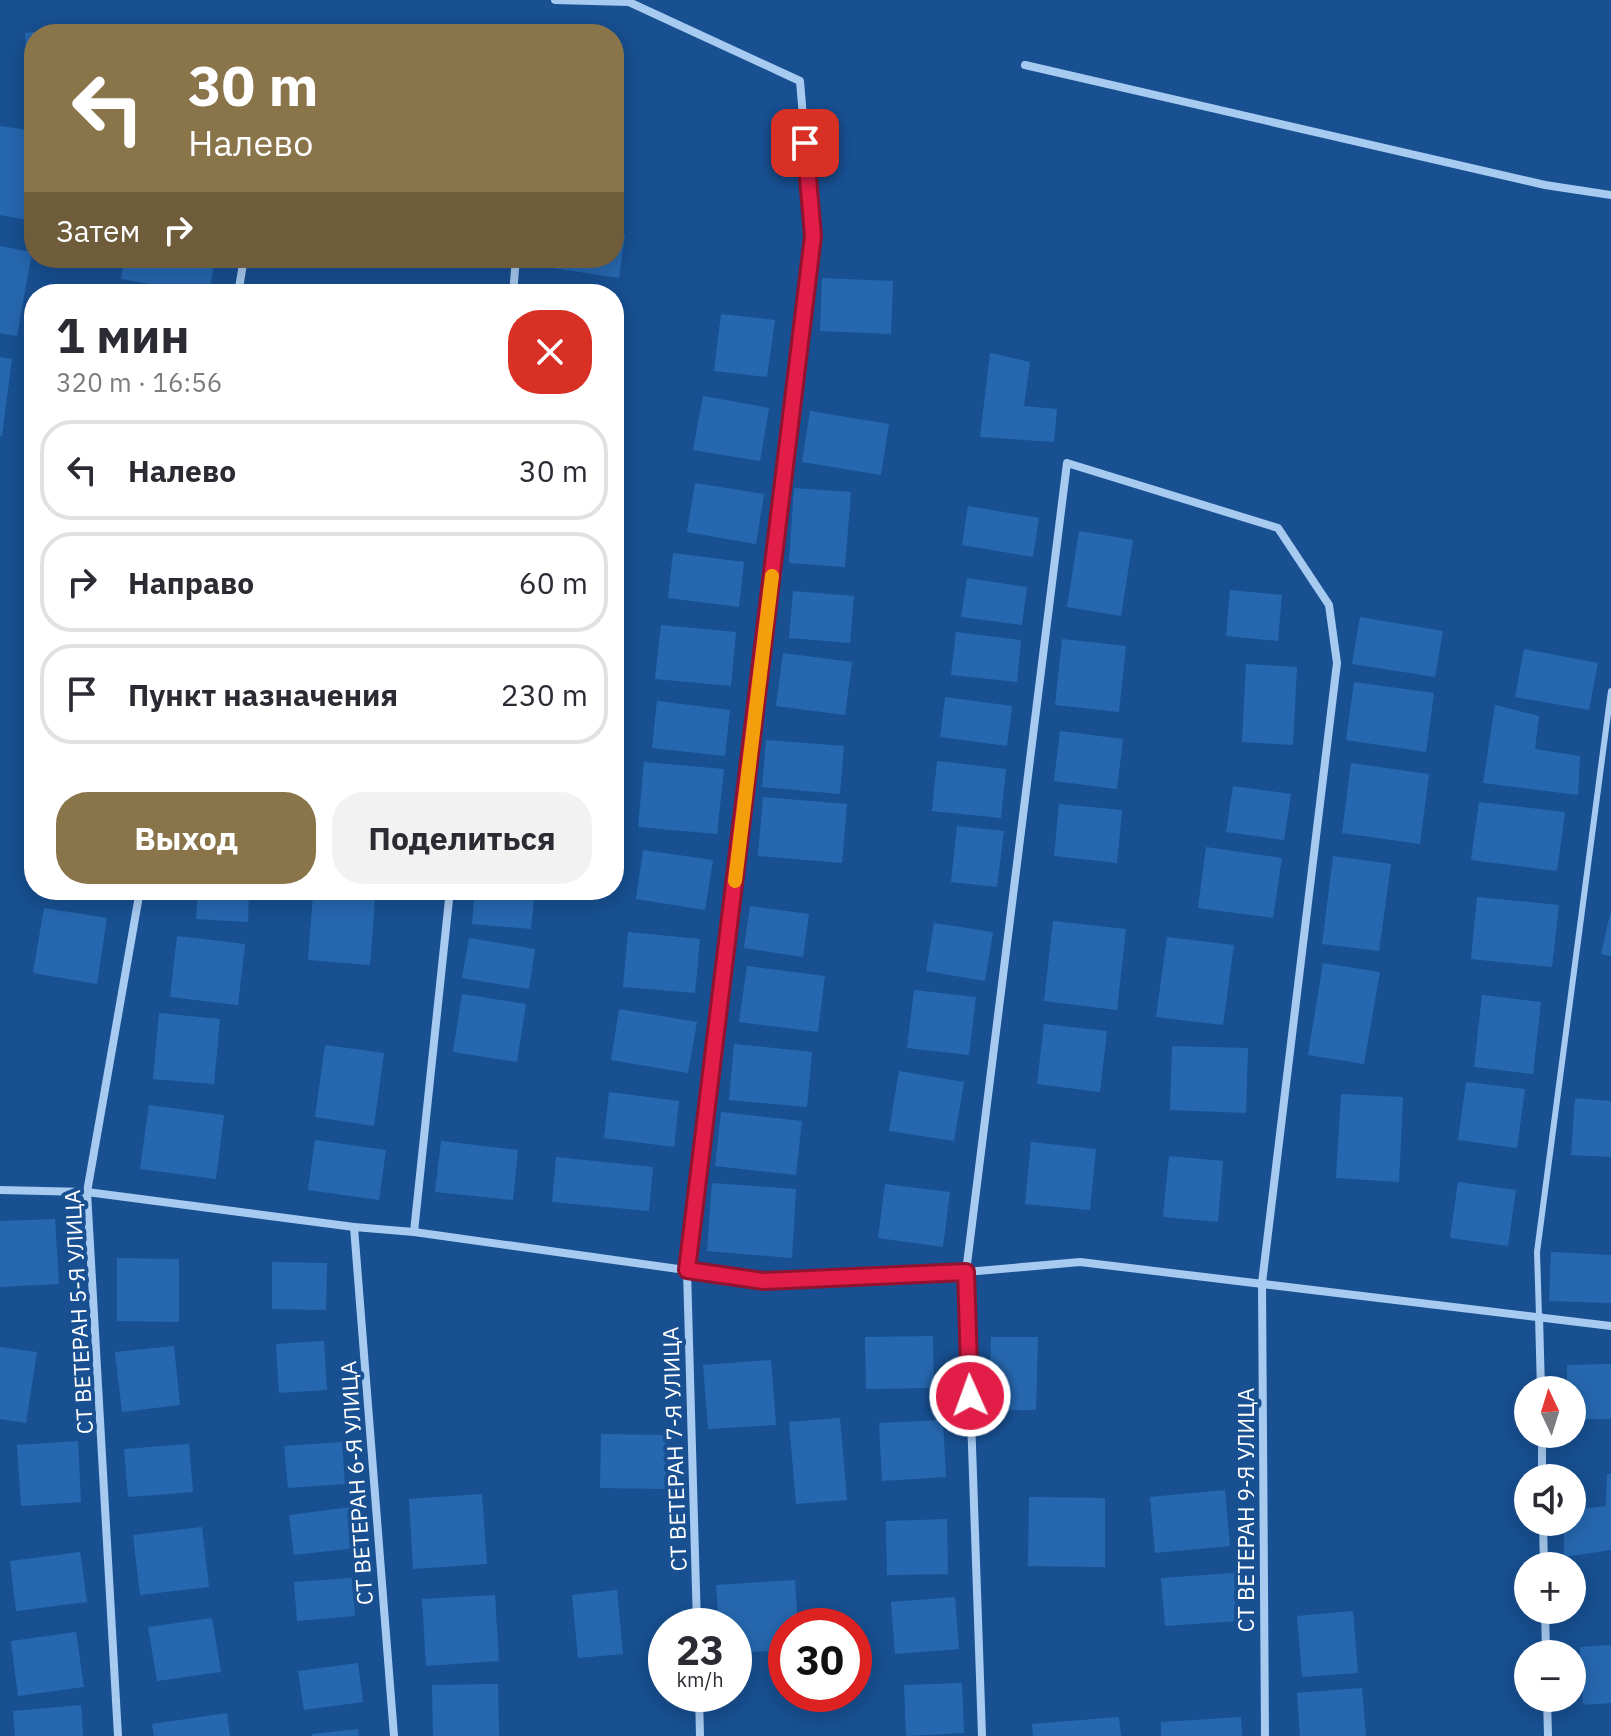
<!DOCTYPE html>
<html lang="ru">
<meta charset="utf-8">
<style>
:root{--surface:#fff;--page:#f2f2f3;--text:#2b2b33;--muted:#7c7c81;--line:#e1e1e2;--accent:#8a744a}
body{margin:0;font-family:"IBM Plex Sans",sans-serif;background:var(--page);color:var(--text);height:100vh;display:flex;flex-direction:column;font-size:30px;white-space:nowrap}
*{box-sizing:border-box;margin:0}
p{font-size:26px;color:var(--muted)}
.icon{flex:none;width:44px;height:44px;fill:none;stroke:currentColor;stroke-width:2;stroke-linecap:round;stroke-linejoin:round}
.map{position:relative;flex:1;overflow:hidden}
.drawer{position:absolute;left:24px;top:284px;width:600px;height:616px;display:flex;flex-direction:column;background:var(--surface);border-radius:32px;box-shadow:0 4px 20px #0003}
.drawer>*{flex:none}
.banner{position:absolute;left:24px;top:24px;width:600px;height:244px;border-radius:32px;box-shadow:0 4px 20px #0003;background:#8a744a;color:#fff;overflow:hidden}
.needle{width:52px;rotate:356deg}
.buttons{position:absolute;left:1514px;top:1376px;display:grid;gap:16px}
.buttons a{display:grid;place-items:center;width:72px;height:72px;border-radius:50%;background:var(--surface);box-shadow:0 4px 20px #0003;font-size:40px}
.speed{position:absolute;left:648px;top:1608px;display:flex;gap:16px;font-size:40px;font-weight:700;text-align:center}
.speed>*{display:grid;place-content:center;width:104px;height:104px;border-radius:50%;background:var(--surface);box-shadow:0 4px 20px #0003;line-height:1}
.speed small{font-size:20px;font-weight:400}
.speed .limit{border:12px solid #d22;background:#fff;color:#111}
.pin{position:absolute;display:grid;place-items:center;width:68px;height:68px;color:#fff;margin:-34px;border-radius:16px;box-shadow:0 4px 12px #0006}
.me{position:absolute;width:88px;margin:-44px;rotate:358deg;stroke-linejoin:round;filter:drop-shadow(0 0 6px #0008)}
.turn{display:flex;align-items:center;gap:28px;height:168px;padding:0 32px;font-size:36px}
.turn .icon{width:104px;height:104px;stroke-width:2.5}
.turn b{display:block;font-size:56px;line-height:68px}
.then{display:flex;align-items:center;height:76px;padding:0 32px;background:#0003;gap:16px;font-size:30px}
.round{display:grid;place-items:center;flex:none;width:84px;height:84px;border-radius:32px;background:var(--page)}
.overview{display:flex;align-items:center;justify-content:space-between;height:136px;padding:0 32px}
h1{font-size:48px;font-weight:800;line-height:60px}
.cta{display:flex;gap:16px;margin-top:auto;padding:16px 32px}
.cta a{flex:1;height:92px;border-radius:32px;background:var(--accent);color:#fff;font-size:32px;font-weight:800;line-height:92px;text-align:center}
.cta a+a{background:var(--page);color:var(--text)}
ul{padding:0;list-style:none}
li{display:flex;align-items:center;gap:24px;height:100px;margin:0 16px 12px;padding:0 16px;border:4px solid var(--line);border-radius:32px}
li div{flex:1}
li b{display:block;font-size:30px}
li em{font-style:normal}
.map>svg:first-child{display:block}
.building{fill:#2668b0}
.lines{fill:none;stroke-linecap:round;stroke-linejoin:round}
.service{stroke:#a7caf0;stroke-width:6}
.minor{stroke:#a7caf0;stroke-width:8}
.route-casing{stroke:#92132f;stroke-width:20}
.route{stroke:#e11d48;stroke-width:14}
.slow{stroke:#f59e0b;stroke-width:14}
.labels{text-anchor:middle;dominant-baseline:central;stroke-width:8;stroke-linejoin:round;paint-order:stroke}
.street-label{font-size:22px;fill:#fff;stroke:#185092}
</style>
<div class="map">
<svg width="1611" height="1736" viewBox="0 0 1611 1736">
<rect width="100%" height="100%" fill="#185092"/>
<g class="building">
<path d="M104,30V34H61V31Z"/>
<path d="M34,32V109L28,110L25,33Z"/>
<path d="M0,126L34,131V221L0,215Z"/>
<path d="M614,234L625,235L619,278L546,267L547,258H614Z"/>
<path d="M0,246L32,252L17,336L0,333Z"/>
<path d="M124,258H215L209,294L121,279Z"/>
<path d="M822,278L893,281L891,334L820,331Z"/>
<path d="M721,314L775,320L767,377L714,371Z"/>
<path d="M990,353L1030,362L1024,406L1057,409L1054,442L980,437Z"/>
<path d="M0,357L12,359L2,436H0Z"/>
<path d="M703,396L769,408L760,461L693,450Z"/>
<path d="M810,411L889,424L881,475L802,462Z"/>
<path d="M695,483L764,494L756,544L687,532Z"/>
<path d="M794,488L851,492L845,567L789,563Z"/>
<path d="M968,506L1039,518L1033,557L962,545Z"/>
<path d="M1079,531L1133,540L1121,616L1067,607Z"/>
<path d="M673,553L744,562L739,607L668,598Z"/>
<path d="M967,578L1027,587L1022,625L961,617Z"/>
<path d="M1230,590L1282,595L1278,641L1226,636Z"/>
<path d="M793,591L854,596L850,643L789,638Z"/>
<path d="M1360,617L1443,631L1435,677L1352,664Z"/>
<path d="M661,625L736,632L731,686L655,679Z"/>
<path d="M956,632L1021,640L1017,682L951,675Z"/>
<path d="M1062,639L1126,646L1119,712L1055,705Z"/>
<path d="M1524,649L1598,663L1589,710L1515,697Z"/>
<path d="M783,653L852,662L845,715L776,706Z"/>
<path d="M1246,664L1297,667L1293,745L1242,742Z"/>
<path d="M1354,682L1434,693L1426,752L1346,740Z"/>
<path d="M945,697L1012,706L1007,746L940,737Z"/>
<path d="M657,701L730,710L725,756L652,748Z"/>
<path d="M1495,705L1539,716L1535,749L1580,756L1578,795L1483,783Z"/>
<path d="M1060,731L1123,739L1117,789L1054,781Z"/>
<path d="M766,740L844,746L840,794L762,787Z"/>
<path d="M937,761L1006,769L1001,818L932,811Z"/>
<path d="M644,762L724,769L717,834L638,827Z"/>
<path d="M1351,763L1429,774L1420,844L1342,833Z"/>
<path d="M1233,786L1291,794L1284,840L1226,832Z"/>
<path d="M763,797L847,804L842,863L758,856Z"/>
<path d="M1479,802L1565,812L1557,871L1471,860Z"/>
<path d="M1059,804L1122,810L1117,863L1054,856Z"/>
<path d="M957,826L1004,831L997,887L951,882Z"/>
<path d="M1206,847L1282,858L1273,918L1198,908Z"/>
<path d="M643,850L713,860L705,910L636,899Z"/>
<path d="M1333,856L1391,864L1379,951L1322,944Z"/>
<path d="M198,890H249L248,922L196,919Z"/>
<path d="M475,890H535L531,929L472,924Z"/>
<path d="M313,896L375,900L370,965L308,960Z"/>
<path d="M1477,897L1559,905L1552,967L1471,959Z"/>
<path d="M750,906L809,914L803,957L744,948Z"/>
<path d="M44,908L107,918L97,984L33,973Z"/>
<path d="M1610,914H1611V956L1601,954Z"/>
<path d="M1053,921L1126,929L1117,1010L1044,1001Z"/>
<path d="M934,923L993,932L985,981L926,971Z"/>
<path d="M628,932L700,939L695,993L623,987Z"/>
<path d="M177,936L245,944L238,1005L170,997Z"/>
<path d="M1167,937L1234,945L1223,1025L1156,1017Z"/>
<path d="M469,938L535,949L529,989L462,978Z"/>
<path d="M1323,963L1380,972L1364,1064L1308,1055Z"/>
<path d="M747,966L825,976L818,1032L739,1022Z"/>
<path d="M914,990L976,997L969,1055L907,1048Z"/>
<path d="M462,994L526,1004L517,1062L453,1052Z"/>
<path d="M1482,995L1541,1002L1533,1074L1474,1067Z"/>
<path d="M619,1009L697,1022L688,1073L611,1060Z"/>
<path d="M159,1013L220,1019L214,1084L153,1079Z"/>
<path d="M1044,1024L1107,1031L1100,1092L1037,1084Z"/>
<path d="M734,1044L812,1052L807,1107L729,1100Z"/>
<path d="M325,1045L384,1053L374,1126L315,1117Z"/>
<path d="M1172,1046L1248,1048L1246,1113L1170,1110Z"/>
<path d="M899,1071L964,1082L954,1141L889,1131Z"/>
<path d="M1466,1082L1525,1089L1517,1148L1458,1140Z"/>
<path d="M609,1092L679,1101L674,1147L604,1138Z"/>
<path d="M1341,1094L1403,1097L1399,1182L1336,1178Z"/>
<path d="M1575,1098L1611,1101V1157L1571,1155Z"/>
<path d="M149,1105L224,1115L216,1179L140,1169Z"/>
<path d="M721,1112L802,1121L796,1175L715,1166Z"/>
<path d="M315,1140L386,1150L379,1200L308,1190Z"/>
<path d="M441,1141L518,1150L513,1200L435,1192Z"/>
<path d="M1031,1142L1096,1149L1090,1210L1025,1204Z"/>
<path d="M1169,1156L1223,1161L1218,1222L1163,1217Z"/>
<path d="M556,1157L653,1167L649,1211L552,1202Z"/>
<path d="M1458,1182L1516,1190L1508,1246L1450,1238Z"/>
<path d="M712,1183L796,1189L792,1258L707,1251Z"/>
<path d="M885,1184L950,1192L943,1247L878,1238Z"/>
<path d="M55,1219L59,1284L0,1287V1221Z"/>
<path d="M1551,1252L1611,1255V1303L1549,1301Z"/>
<path d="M117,1258L179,1259V1322L117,1321Z"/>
<path d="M272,1262L327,1263L326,1310L272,1309Z"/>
<path d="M933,1336L934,1388L866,1389L865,1337Z"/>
<path d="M991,1337H1038L1036,1410H989Z"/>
<path d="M324,1341L327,1390L279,1393L276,1344Z"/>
<path d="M174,1346L180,1405L122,1412L115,1352Z"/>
<path d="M0,1347L37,1352L26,1423L0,1419Z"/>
<path d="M771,1360L776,1425L708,1429L703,1365Z"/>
<path d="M1611,1364V1419H1572V1390H1567V1365Z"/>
<path d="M840,1418L847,1500L796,1504L789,1422Z"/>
<path d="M943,1420L946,1477L882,1481L879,1423Z"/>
<path d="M601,1434L667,1435L666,1489L600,1488Z"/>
<path d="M78,1441L81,1502L21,1506L17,1445Z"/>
<path d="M342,1442L345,1484L288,1488L284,1446Z"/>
<path d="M189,1444L193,1492L128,1497L124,1449Z"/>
<path d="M1607,1474H1611V1550L1564,1557V1522H1572V1510L1606,1506Z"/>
<path d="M1225,1490L1230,1546L1155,1553L1150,1497Z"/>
<path d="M482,1494L487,1564L413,1569L409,1499Z"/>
<path d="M1029,1497L1105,1498V1567L1028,1566Z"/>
<path d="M352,1507L356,1548L294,1555L289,1515Z"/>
<path d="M947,1519L948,1574L887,1575L886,1521Z"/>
<path d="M202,1527L209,1587L140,1595L133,1535Z"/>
<path d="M80,1552L87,1602L16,1611L10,1561Z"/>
<path d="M1234,1573L1237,1621L1165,1626L1161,1578Z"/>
<path d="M352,1578L355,1616L297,1621L294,1582Z"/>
<path d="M795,1580L798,1626H786V1650L734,1653V1626H719L716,1585Z"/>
<path d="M617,1590L623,1654L578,1658L572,1595Z"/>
<path d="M495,1595L499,1661L426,1666L422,1599Z"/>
<path d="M955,1597L959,1649L895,1654L891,1602Z"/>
<path d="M1353,1611L1358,1673L1302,1677L1297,1616Z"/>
<path d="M212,1618L221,1672L157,1681L148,1627Z"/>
<path d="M76,1632L84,1687L18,1696L11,1641Z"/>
<path d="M1611,1645V1703L1583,1705L1580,1647Z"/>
<path d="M358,1663L363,1702L304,1710L298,1671Z"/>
<path d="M962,1683L964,1733L906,1736L904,1685Z"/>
<path d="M498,1684L499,1736H433L432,1685Z"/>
<path d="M1362,1688L1366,1736H1300L1297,1693Z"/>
<path d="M81,1705L83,1736H15L13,1711Z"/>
<path d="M227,1713L230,1736H154L152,1724Z"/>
<path d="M1119,1717L1121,1736H1033L1032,1724Z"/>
<path d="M1241,1717L1242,1736H1161V1722Z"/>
<path d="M358,1729L359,1736H312V1734Z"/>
</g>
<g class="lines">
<path class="service" d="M1539,1316L1537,1252L1611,691"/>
<g class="minor">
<path d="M555,0L629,2L800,81L813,236L687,1270L697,1626"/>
<path d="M1025,65L1545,185L1611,195"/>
<path d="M238,294L244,258"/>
<path d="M513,294L516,258"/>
<path d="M0,1190L87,1192L354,1227L414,1232L764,1281L966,1272L1080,1262L1611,1326"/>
<path d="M354,1227L394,1736"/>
<path d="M414,1232L450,890"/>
<path d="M1539,1316L1541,1390"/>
<path d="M1542,1434V1478"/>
<path d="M1543,1522L1544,1566"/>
<path d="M1545,1610L1546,1654"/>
<path d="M699,1694L700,1736"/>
<path d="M1547,1698L1548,1736"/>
<path d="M118,1736L87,1192L140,890"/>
<path d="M982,1736L966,1272L1067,463L1278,528L1329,605L1337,663L1262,1283L1265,1736"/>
</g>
</g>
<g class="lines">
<defs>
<path id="route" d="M805,143L813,236L687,1270L764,1281L966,1272L970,1396"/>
</defs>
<use href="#route" class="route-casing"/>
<use href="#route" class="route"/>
<path class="slow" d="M735,881L772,576"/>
</g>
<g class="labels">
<g class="street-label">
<text transform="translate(78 1312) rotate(-93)">СТ ВЕТЕРАН 5-Я УЛИЦА</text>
<text transform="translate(674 1449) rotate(-92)">СТ ВЕТЕРАН 7-Я УЛИЦА</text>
<text transform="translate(356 1483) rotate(-94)">СТ ВЕТЕРАН 6-Я УЛИЦА</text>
<text transform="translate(1245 1510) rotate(-90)">СТ ВЕТЕРАН 9-Я УЛИЦА</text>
</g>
</g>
</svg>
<div class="buttons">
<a><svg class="needle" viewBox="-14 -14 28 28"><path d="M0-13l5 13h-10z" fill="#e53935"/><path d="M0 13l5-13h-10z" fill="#7c7c81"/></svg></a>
<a><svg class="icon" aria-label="sound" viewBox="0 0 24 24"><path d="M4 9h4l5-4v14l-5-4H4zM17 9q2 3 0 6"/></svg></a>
<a>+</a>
<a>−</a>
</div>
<div class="speed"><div>23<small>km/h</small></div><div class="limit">30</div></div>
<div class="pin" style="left:805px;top:143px;background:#d93025"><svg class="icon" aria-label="arrive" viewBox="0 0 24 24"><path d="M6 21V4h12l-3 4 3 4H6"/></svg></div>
<svg class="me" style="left:970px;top:1396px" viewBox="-20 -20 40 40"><circle r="17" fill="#e11d48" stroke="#fff" stroke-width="3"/><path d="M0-11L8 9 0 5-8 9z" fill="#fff"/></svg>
<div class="banner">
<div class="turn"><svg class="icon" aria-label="left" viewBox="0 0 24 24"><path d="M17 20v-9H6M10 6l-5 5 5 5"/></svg><div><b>30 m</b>Налево</div></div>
<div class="then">Затем<svg class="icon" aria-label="right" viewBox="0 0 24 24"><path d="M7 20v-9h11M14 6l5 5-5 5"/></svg></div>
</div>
<section class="drawer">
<div class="overview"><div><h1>1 мин</h1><p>320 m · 16:56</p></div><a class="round" style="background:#d93025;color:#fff"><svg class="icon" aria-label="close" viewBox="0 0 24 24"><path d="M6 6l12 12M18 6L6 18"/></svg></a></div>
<ul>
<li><svg class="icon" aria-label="left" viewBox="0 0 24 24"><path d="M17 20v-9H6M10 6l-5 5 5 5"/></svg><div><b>Налево</b></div><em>30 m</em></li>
<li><svg class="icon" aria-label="right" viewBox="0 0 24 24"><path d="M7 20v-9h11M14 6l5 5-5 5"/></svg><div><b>Направо</b></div><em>60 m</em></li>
<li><svg class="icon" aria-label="arrive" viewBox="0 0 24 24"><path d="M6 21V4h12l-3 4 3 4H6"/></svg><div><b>Пункт назначения</b></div><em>230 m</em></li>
</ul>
<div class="cta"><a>Выход</a><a>Поделиться</a></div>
</section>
</div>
